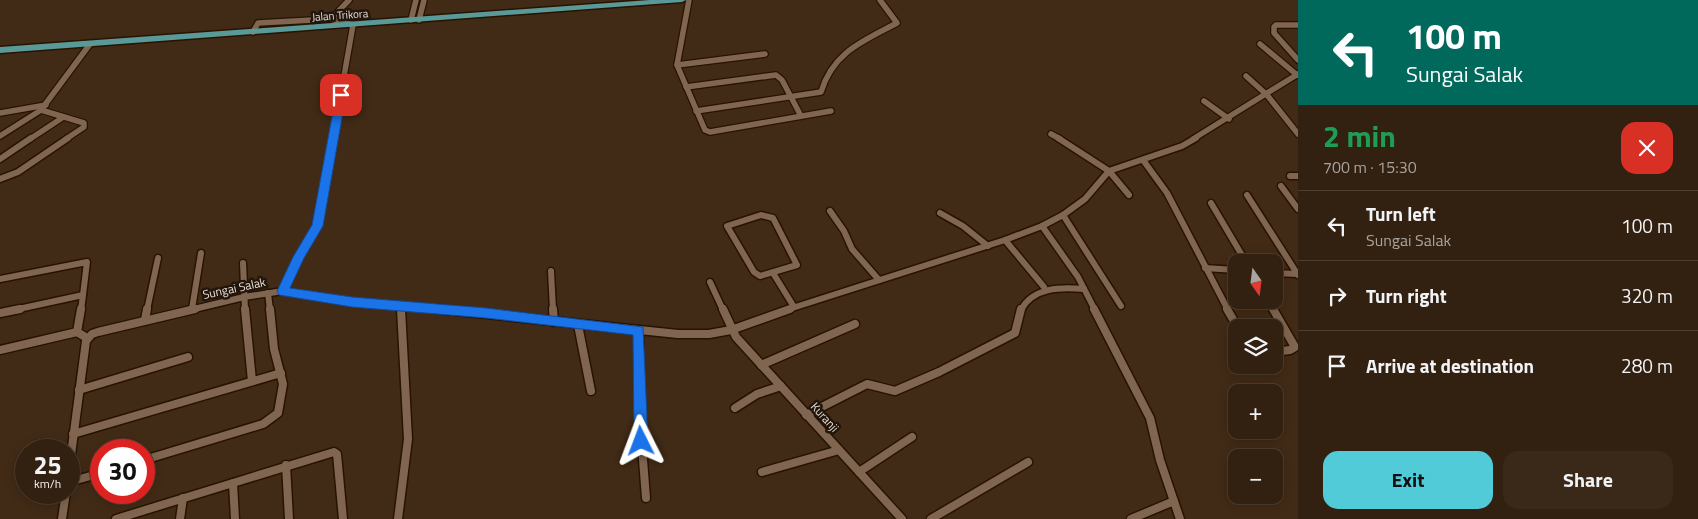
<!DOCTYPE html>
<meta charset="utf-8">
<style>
:root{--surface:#322010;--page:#3a2819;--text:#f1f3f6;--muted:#a8a39f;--line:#4d3e30;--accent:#52cbd8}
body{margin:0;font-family:"Titillium Web",sans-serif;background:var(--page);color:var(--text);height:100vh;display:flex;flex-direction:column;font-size:19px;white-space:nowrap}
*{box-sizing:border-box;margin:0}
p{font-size:16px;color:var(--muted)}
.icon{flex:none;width:28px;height:28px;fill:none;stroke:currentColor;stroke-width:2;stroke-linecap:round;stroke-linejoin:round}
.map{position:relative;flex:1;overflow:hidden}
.details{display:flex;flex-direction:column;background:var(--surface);width:400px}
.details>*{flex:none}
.top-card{background:#00695c;color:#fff;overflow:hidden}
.needle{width:32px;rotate:166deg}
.fabs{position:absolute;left:1228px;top:254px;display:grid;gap:10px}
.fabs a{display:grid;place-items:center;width:55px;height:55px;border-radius:10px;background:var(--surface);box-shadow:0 2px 12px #0003,0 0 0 1px var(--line);font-size:25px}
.speed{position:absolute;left:15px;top:439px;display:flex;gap:10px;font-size:25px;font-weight:700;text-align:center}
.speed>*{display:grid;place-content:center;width:65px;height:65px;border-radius:50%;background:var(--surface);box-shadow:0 2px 12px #0003,0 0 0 1px var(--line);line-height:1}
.speed small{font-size:12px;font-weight:400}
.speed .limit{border:8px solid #d22;background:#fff;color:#111}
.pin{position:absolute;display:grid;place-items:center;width:42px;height:42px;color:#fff;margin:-21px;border-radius:10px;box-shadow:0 2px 8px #0006}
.me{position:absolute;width:55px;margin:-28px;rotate:357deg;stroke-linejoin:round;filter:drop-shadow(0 0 4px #0008)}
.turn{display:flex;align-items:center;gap:18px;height:105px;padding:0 25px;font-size:22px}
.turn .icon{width:65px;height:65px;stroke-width:2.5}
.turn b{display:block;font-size:35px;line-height:42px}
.round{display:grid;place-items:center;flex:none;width:52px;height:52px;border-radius:15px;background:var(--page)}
.overview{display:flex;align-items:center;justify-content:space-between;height:85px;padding:0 25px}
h1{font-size:30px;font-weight:700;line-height:38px;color:#1e9e55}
.cta{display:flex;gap:10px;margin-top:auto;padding:10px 25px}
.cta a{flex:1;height:58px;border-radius:15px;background:var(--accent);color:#111;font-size:20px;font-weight:700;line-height:58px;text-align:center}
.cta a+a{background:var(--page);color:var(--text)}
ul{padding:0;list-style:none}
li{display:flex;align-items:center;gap:15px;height:70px;padding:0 25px;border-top:1px solid var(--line)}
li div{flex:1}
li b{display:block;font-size:19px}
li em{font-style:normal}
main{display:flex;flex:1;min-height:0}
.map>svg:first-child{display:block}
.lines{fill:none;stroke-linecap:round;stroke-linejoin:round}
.minor-far2-casing{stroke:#281301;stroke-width:8}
.minor-far1-casing{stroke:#281301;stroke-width:9}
.minor-casing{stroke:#281301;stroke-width:11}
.primary-casing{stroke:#281301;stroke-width:3}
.minor-far2{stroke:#806650;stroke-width:5.5}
.minor-far1{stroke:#806650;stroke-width:6}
.minor{stroke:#806650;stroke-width:8}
.primary{fill:#599998;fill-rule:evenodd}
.route{fill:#1a73e8;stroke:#114b97}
.labels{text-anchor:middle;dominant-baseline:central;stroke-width:5;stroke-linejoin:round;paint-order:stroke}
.far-street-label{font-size:11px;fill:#eeded2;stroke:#21160d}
.street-label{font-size:12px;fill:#eeded2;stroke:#21160d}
</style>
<main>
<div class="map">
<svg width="1298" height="519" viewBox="0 0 1298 519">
<rect width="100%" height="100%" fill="#422b16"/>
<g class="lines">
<defs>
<g id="minor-far2">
<path d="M689,0L677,65L705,130L710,132L831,111"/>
<path d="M331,19L353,25L333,139"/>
<path d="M411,20L416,0"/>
<path d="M419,20L424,0"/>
<path d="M1298,25H1276L1274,27V33L1298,60"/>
<path d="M253,32L258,23L331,19L349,0"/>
<path d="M1260,44L1297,75"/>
<path d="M677,65L765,54"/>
<path d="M1246,76L1267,95L1298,134"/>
<path d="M686,87L776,75L782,80L801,116"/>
<path d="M1204,101L1229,119"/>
<path d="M696,111L821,92C833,52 863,41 897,23L880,0"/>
<path d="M0,113L46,105"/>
<path d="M1051,134L1060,139"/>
<path d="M0,136L41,110"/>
<path d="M30,139L62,118"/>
<path d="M66,139L84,127V123L41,110L90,44"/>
<path d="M1193,139L1298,74"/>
</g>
<g id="minor-far1">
<path d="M1058,138L1109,171L1129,195"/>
<path d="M0,159L31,138"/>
<path d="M1143,160L1167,193L1228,310"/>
<path d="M1290,176H1298"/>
<path d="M0,179L18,172L68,138"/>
<path d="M1281,186L1298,209"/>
<path d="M1247,195L1298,275"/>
<path d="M1211,203L1246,262"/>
<path d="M830,211L844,231L852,249L879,280"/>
<path d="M940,213L963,226L988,246"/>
<path d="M761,215L773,218L797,265L760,276L754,272L727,226Z"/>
<path d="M1063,215L1121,306"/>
<path d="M1042,226L1078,277L1095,310"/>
<path d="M1005,240L1044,287"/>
<path d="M243,263L245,310"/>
<path d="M1205,268L1236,270"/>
<path d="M551,271L553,310"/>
<path d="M773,273L794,307"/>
<path d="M1274,273L1298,274"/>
<path d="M0,279L87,262L83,295"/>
<path d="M710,282L723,310"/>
<path d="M283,291L298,257L318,226L333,138"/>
<path d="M268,293L270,310"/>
<path d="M1268,300L1274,310"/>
<path d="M401,307V310"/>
<path d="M192,309L201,253"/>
<path d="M14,310L83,295L81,310"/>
<path d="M147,310L158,258"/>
<path d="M190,310L244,297L283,291L336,300L452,310"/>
<path d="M786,310L1005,240L1042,226L1063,215L1085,199L1109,171L1182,146L1196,138"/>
<path d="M1021,310C1033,287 1061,287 1084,289"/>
</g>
<g id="minor">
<path d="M81,309L77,332L87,338"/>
<path d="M245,309L252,381"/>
<path d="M437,309L678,334H709L731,330L790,309"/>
<path d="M553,309L554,322"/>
<path d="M723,309L736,337L902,519"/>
<path d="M1094,309L1150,418L1160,460L1180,519"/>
<path d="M1227,309L1238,328"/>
<path d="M1273,309L1295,347L1290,350L1274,352"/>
<path d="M0,313L20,309"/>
<path d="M145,320L147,309"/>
<path d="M578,325L591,391"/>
<path d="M639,330V408L646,498"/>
<path d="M0,350L77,332"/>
<path d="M761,365L855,324"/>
<path d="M79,390L188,357"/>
<path d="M735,408L757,394L781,386"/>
<path d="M806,415L867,384L895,391L939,372L1015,333L1021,309"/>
<path d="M73,434L281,373"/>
<path d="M144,460L263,424L278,413L283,384L274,349L270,309"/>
<path d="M286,465L289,519"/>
<path d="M69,470L86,341L92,334L98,332L195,309"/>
<path d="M762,472L839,450"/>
<path d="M859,472L912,437"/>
<path d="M69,482L101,473"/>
<path d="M233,483L334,452L337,454L343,519"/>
<path d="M62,519L66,492"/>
<path d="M116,519L233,483L235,519"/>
<path d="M180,519L183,498"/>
<path d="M398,519L408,439L401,309"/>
<path d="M931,519L1028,462"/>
<path d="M1131,519L1174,501"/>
</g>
<path id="primary" d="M650,0H686L682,2L0,53V47Z"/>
</defs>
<use href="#minor-far2" class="minor-far2-casing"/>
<use href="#minor-far1" class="minor-far1-casing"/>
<use href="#minor" class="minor-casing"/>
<use href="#primary" class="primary-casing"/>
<use href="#minor-far2" class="minor-far2"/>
<use href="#minor-far1" class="minor-far1"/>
<use href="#minor" class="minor"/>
<use href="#primary" class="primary"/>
</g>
<path class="route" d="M341,92L346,95L323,226L304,258L290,288L352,297L486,308L643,327L648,441L645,445L641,447L636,445L634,441L633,335L486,318L352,307L279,295L277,291L293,257L312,225L336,95Z"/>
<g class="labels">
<g class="far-street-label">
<text transform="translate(340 15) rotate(-4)">Jalan Trikora</text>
</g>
<g class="street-label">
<text transform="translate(234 288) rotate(-12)">Sungai Salak</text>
<text transform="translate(825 417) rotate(48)">Kuranji</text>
</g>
</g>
</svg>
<div class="fabs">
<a><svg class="needle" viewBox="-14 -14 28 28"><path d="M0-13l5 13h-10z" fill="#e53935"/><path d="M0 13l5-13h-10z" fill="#a8a39f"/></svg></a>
<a><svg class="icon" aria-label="layers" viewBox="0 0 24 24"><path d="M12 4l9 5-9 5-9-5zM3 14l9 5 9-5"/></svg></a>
<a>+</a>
<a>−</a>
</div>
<div class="speed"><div>25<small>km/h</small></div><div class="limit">30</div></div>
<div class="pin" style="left:341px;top:95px;background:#d93025"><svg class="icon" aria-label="arrive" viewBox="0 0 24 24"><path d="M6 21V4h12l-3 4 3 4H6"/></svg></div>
<svg class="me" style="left:641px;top:441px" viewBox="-20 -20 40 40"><path d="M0-17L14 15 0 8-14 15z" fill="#1a73e8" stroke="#fff" stroke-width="4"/></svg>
</div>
<section class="details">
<div class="top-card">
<div class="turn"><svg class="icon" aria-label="left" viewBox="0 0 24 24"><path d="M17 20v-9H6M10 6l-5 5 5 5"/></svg><div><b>100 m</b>Sungai Salak</div></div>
</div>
<div class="overview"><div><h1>2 min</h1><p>700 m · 15:30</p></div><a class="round" style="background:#d93025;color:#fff"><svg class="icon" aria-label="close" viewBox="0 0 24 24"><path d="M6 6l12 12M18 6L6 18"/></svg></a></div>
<ul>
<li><svg class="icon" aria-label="left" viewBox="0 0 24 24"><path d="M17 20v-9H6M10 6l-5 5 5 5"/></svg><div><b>Turn left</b><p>Sungai Salak</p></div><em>100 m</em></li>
<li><svg class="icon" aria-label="right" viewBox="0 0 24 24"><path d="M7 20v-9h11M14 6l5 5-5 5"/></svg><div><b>Turn right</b></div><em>320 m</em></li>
<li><svg class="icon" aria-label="arrive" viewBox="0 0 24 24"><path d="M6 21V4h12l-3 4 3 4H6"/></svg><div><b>Arrive at destination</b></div><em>280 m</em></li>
</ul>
<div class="cta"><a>Exit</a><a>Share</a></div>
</section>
</main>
